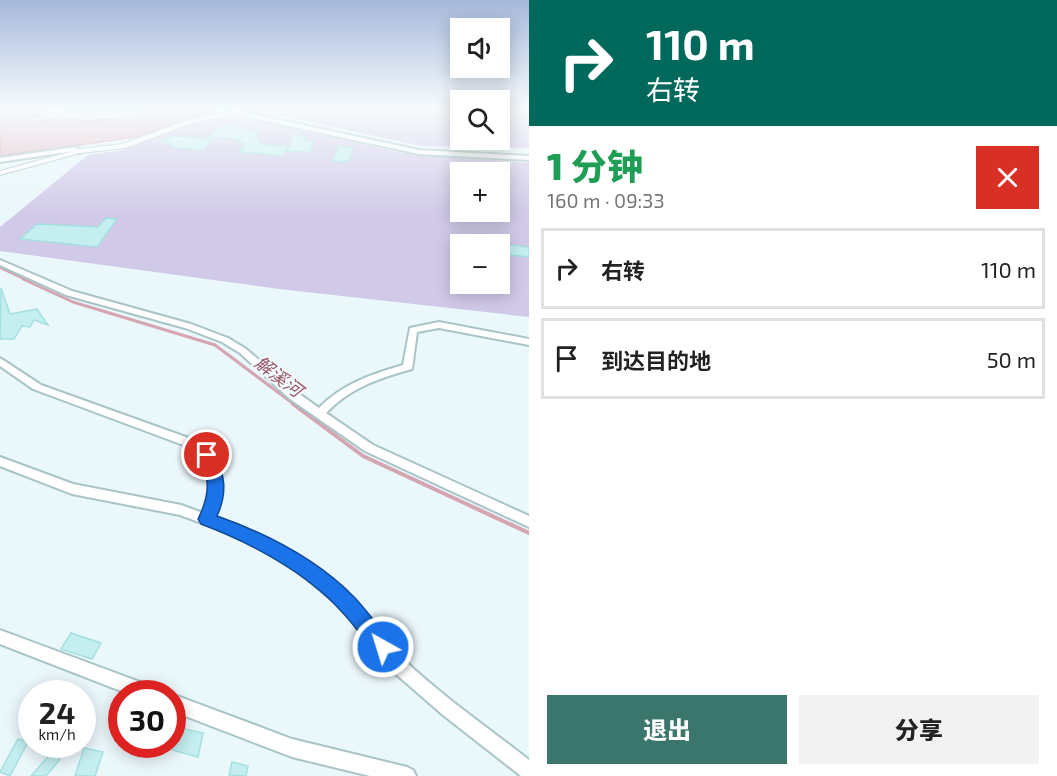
<!DOCTYPE html>
<html lang="zh">
<meta charset="utf-8">
<style>
:root{--surface:#fff;--page:#f2f2f2;--text:#222;--muted:#767676;--line:#e0e0e0;--accent:#3b766c}
body{margin:0;font-family:"Exo 2","Noto Sans SC",sans-serif;background:var(--page);color:var(--text);height:100vh;display:flex;flex-direction:column;font-size:22px;white-space:nowrap}
*{box-sizing:border-box;margin:0}
p{font-size:20px;color:var(--muted)}
.icon{flex:none;width:33px;height:33px;fill:none;stroke:currentColor;stroke-width:2;stroke-linecap:round;stroke-linejoin:round}
.map{position:relative;flex:1;overflow:hidden}
.panel{display:flex;flex-direction:column;background:var(--surface);width:528px}
.panel>*{flex:none}
.guide{background:#00695c;color:#fff;overflow:hidden}
.controls{position:absolute;left:450px;top:18px;display:grid;gap:12px}
.controls a{display:grid;place-items:center;width:60px;height:60px;border-radius:0px;background:var(--surface);box-shadow:0 3px 15px #0003;font-size:30px}
.speed{position:absolute;left:18px;top:680px;display:flex;gap:12px;font-size:30px;font-weight:700;text-align:center}
.speed>*{display:grid;place-content:center;width:78px;height:78px;border-radius:50%;background:var(--surface);box-shadow:0 3px 15px #0003;line-height:1}
.speed small{font-size:15px;font-weight:400}
.speed .limit{border:9px solid #d22;background:#fff;color:#111}
.pin{position:absolute;display:grid;place-items:center;width:51px;height:51px;color:#fff;margin:-26px;border:3px solid #fff;border-radius:50%;box-shadow:0 2px 6px #0007}
.me{position:absolute;width:66px;margin:-33px;rotate:321deg;stroke-linejoin:round;filter:drop-shadow(0 0 4px #0008)}
.turn{display:flex;align-items:center;gap:21px;height:126px;padding:0 18px;font-size:27px}
.turn .icon{width:78px;height:78px;stroke-width:2.5}
.turn b{display:block;font-size:42px;line-height:51px}
.round{display:grid;place-items:center;flex:none;width:63px;height:63px;border-radius:0px;background:var(--page)}
.headline{display:flex;align-items:center;justify-content:space-between;height:102px;padding:0 18px}
h1{font-size:36px;font-weight:800;line-height:45px;color:#1e9e55}
.primary-button{display:flex;gap:12px;margin-top:auto;padding:12px 18px}
.primary-button a{flex:1;height:69px;border-radius:0px;background:var(--accent);color:#fff;font-size:24px;font-weight:800;line-height:69px;text-align:center}
.primary-button a+a{background:var(--page);color:var(--text)}
ul{padding:0;list-style:none}
li{display:flex;align-items:center;gap:18px;height:81px;margin:0 12px 9px;padding:0 6px;border:3px solid var(--line);border-radius:0px}
li div{flex:1}
li b{display:block;font-size:22px}
li em{font-style:normal}
main{display:flex;flex:1;min-height:0}
.map>svg:first-child{display:block}
.residential{fill:#d6ebef}
.green{fill:#d0c9e8;fill-rule:evenodd}
.water{fill:#e4bfc8;stroke:#d5a6b1;stroke-width:1.5}
.lines{fill:none;stroke-linecap:round;stroke-linejoin:round}
.stream-far2{stroke:#d5a6b1;stroke-width:2}
.stream-far1{stroke:#d5a6b1;stroke-width:3}
.stream{stroke:#d5a6b1;stroke-width:4}
.building{fill:#c4eeef;stroke:#a5e0e0;stroke-width:1.5}
.minor-casing{stroke:#a9c4c6;stroke-width:4}
.tertiary-casing{stroke:#a9c4c6;stroke-width:2}
.minor{fill:#fff;fill-rule:evenodd}
.tertiary{fill:#fff;fill-rule:evenodd}
.route{fill:#1a73e8;stroke:#114b97;stroke-width:1.5}
.labels{text-anchor:middle;dominant-baseline:central;stroke-width:4.5;stroke-linejoin:round;paint-order:stroke}
.water-label{font-size:18px;font-style:italic;fill:#9b5463;stroke:#f1fbfe}
</style>
<main>
<div class="map">
<svg width="529" height="776" viewBox="0 0 529 776">
<rect width="100%" height="100%" fill="#eaf7fb"/>
<path class="residential" d="M181,109L92,116L65,115L59,110Z"/>
<g class="green">
<path d="M249,109H460V140H500V109H529V148L421,146Z"/>
<path d="M227,115L402,153L529,163V317L279,289L0,251V227L88,155L125,150L190,123ZM460,172H500V212H460ZM460,244H500V284H460Z"/>
</g>
<path class="water" d="M0,109H47L38,114L40,116L29,119L27,123L56,118H76L87,121L141,116L154,109L214,111L136,137L0,156Z"/>
<g class="lines">
<path class="stream-far2" d="M0,268L26,280"/>
<path class="stream-far1" d="M23,279L73,302L215,345L295,405"/>
<path class="stream" d="M293,404L363,456L529,533"/>
</g>
<g class="building">
<path d="M236,124L234,128L259,131L256,135L260,144L288,146L283,156L239,152L245,143L238,142L240,139L209,137L223,125Z"/>
<path d="M294,135L306,137L304,140L314,141L309,152L287,151Z"/>
<path d="M174,136L212,139L204,150L176,148L162,141Z"/>
<path d="M339,146L353,148L349,162L333,161Z"/>
<path d="M106,218L117,219L97,247L20,239L37,224L98,227Z"/>
<path d="M500,244L529,247V257L500,254Z"/>
<path d="M1,288L10,314L37,309L48,325L34,320L30,327L22,326L14,339H0Z"/>
<path d="M71,633L101,643L92,659L61,649Z"/>
<path d="M172,726L203,733L198,757L172,750Z"/>
<path d="M18,739L28,742L10,776L0,772Z"/>
<path d="M84,748L103,752L95,776H75Z"/>
<path d="M52,752L60,759L46,776H31Z"/>
<path d="M232,762L248,766L246,776L229,775Z"/>
</g>
<g class="lines">
<defs>
<g id="minor">
<path d="M229,109L419,150L529,156V160L419,154L241,116Z"/>
<path d="M75,147L83,151L80,153L74,151L0,162V158Z"/>
<path d="M0,260L72,291L191,324L228,338L246,349L298,393L319,408C342,384 372,374 403,365L410,328L439,322L529,339V345L439,328L417,332L412,369C379,378 350,388 326,413L373,445L529,516V527L365,451L290,399L240,353L222,342L185,328L66,295L0,265Z"/>
<path d="M0,358L41,385L194,440C223,463 229,482 215,517C265,534 312,561 351,597C370,615 383,639 401,657C439,694 487,727 529,760V776H521L443,715L389,668L342,608L291,566L232,534L180,515L72,494L0,466V457L73,484L181,505L203,513C217,482 211,466 186,446L33,389L0,366Z"/>
<path d="M0,630L148,685L154,687L156,693H126L0,644Z"/>
<path d="M172,694L292,739L407,767L413,770L416,776H370L292,757L172,711Z"/>
</g>
<path id="tertiary" d="M235,110L237,113L186,125L126,148L80,153L0,175V171L80,149L122,144L182,122Z"/>
</defs>
<use href="#minor" class="minor-casing"/>
<use href="#tertiary" class="tertiary-casing"/>
<use href="#minor" class="minor"/>
<use href="#tertiary" class="tertiary"/>
</g>
<linearGradient id="sky" x2="0" y2="1"><stop stop-color="#a6b8db"/><stop offset="0.5" stop-color="#f6fbfd"/><stop offset="1" stop-color="#f6fbfd" stop-opacity="0"/></linearGradient>
<rect width="529" height="217" fill="url(#sky)"/>
<path class="route" d="M207,450L213,451C225,474 228,492 217,516C265,533 318,560 355,598C367,611 378,626 390,640L393,647L390,654L383,657L376,654C364,640 354,624 341,611C306,572 249,542 201,524L198,519C210,495 210,480 200,455Z"/>
<g class="labels">
<g class="water-label">
<text transform="translate(279 376) rotate(37)">解溪河</text>
</g>
</g>
</svg>
<div class="controls">
<a><svg class="icon" aria-label="sound" viewBox="0 0 24 24"><path d="M4 9h4l5-4v14l-5-4H4zM17 9q2 3 0 6"/></svg></a>
<a><svg class="icon" aria-label="search" viewBox="0 0 24 24"><circle cx="10" cy="10" r="6"/><path d="M15 15l6 6"/></svg></a>
<a>+</a>
<a>−</a>
</div>
<div class="speed"><div>24<small>km/h</small></div><div class="limit">30</div></div>
<div class="pin" style="left:207px;top:455px;background:#d93025"><svg class="icon" aria-label="arrive" viewBox="0 0 24 24"><path d="M6 21V4h12l-3 4 3 4H6"/></svg></div>
<svg class="me" style="left:383px;top:647px" viewBox="-20 -20 40 40"><circle r="17" fill="#1a73e8" stroke="#fff" stroke-width="3"/><path d="M0-11L8 9 0 5-8 9z" fill="#fff"/></svg>
</div>
<section class="panel">
<div class="guide">
<div class="turn"><svg class="icon" aria-label="right" viewBox="0 0 24 24"><path d="M7 20v-9h11M14 6l5 5-5 5"/></svg><div><b>110 m</b>右转</div></div>
</div>
<div class="headline"><div><h1>1 分钟</h1><p>160 m · 09:33</p></div><a class="round" style="background:#d93025;color:#fff"><svg class="icon" aria-label="close" viewBox="0 0 24 24"><path d="M6 6l12 12M18 6L6 18"/></svg></a></div>
<ul>
<li><svg class="icon" aria-label="right" viewBox="0 0 24 24"><path d="M7 20v-9h11M14 6l5 5-5 5"/></svg><div><b>右转</b></div><em>110 m</em></li>
<li><svg class="icon" aria-label="arrive" viewBox="0 0 24 24"><path d="M6 21V4h12l-3 4 3 4H6"/></svg><div><b>到达目的地</b></div><em>50 m</em></li>
</ul>
<div class="primary-button"><a>退出</a><a>分享</a></div>
</section>
</main>
